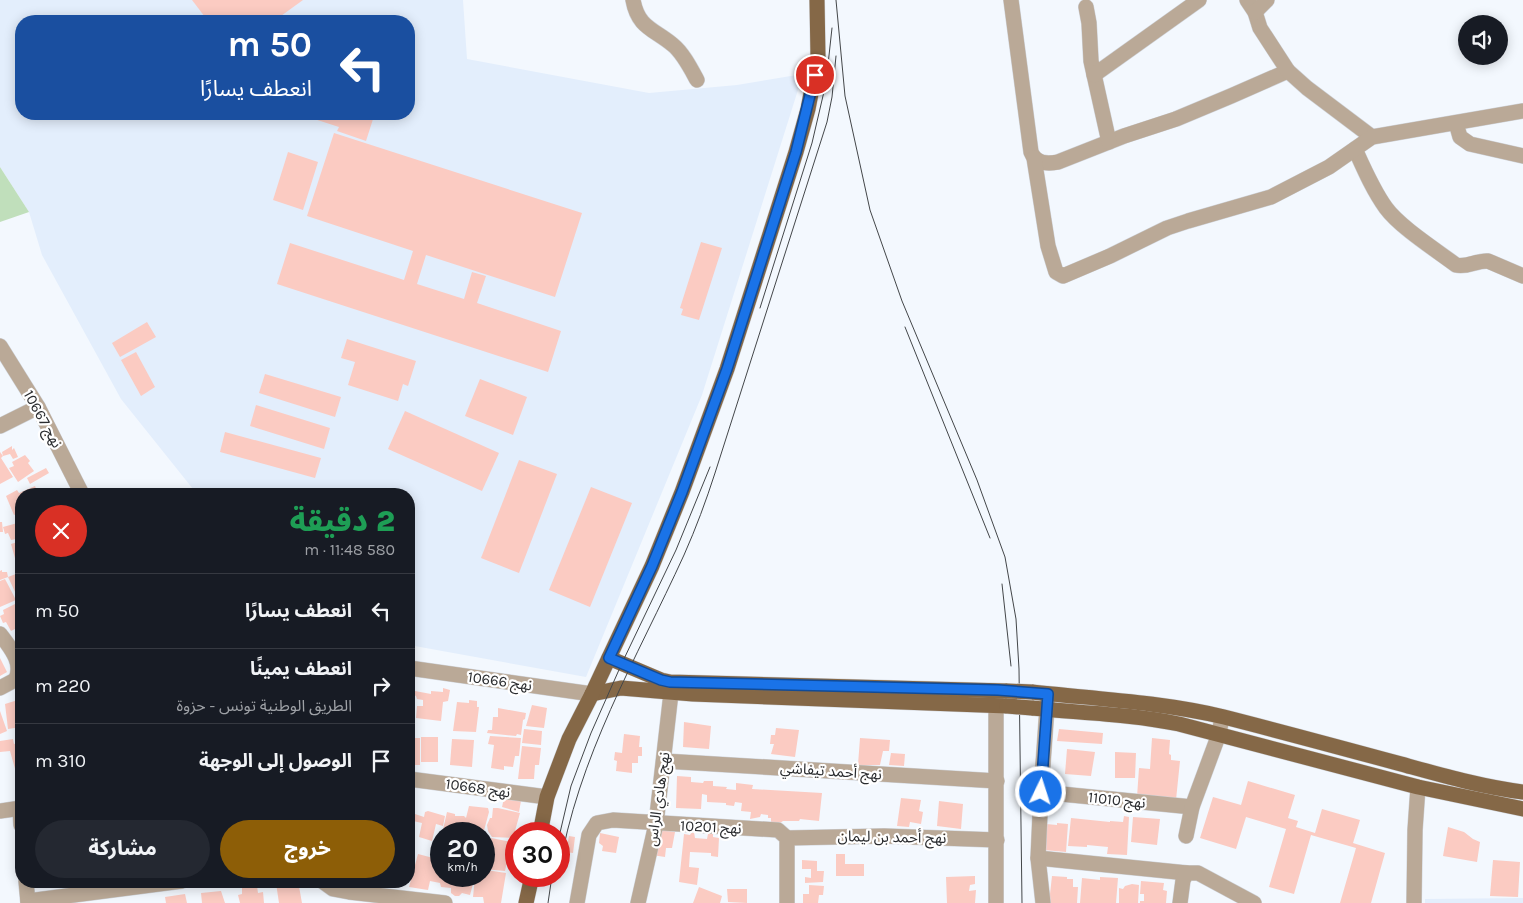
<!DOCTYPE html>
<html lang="ar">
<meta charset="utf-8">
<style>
:root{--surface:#171b24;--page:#242831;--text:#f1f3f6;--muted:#9ea1a6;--line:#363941;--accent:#8d5e07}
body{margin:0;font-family:Karla,"Noto Sans Arabic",sans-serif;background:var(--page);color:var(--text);direction:rtl;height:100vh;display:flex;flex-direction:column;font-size:19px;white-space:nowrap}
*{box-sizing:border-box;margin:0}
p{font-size:16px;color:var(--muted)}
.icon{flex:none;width:28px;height:28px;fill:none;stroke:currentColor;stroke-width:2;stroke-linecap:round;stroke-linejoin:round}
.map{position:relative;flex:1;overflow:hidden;direction:ltr}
.panel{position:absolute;left:15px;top:488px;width:400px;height:400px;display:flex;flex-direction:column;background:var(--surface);border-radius:20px;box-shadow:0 2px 12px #0003;direction:rtl}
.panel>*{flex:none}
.banner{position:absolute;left:15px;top:15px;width:400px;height:105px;border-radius:20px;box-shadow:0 2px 12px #0003;direction:rtl;background:#1a4fa0;color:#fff;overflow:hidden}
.tools{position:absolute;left:1458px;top:15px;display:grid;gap:10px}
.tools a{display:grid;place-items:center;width:50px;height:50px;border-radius:50%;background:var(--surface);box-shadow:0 2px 12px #0003;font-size:25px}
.speed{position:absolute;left:430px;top:822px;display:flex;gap:10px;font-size:25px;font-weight:700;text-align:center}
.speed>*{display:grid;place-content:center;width:65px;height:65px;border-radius:50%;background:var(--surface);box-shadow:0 2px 12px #0003;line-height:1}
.speed small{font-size:12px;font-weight:400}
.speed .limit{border:8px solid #d22;background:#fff;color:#111}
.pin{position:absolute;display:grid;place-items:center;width:42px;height:42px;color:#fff;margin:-21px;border:2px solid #fff;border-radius:50%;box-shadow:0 1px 5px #0007}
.me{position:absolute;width:55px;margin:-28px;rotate:4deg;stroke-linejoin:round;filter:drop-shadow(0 0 4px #0008)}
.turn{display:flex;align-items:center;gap:18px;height:105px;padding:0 20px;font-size:22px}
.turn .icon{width:65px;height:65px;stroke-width:2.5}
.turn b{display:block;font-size:35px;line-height:42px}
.round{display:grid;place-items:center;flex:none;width:52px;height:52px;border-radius:26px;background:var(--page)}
.overview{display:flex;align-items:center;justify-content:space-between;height:85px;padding:0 20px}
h1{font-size:30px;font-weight:800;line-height:38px;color:#1e9e55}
.primary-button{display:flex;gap:10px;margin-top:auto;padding:10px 20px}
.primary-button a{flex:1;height:58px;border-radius:30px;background:var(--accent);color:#fff;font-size:20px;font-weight:800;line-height:58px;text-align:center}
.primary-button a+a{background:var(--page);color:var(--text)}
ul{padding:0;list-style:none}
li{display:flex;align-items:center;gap:15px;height:75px;padding:0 20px;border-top:1px solid var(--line)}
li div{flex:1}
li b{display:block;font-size:19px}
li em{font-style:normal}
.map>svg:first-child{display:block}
.built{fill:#e3eefc;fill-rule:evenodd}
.green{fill:#c0dfbb}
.building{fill:#fbcbc2}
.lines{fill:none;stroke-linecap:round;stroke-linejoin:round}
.minor-casing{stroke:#cfd3d9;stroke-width:16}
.major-casing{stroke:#cfd3d9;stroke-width:16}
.minor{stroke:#baa997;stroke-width:15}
.major{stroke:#856847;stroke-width:15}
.tram{stroke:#434649;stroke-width:1}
.major-bridge-casing{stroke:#cfd3d9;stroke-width:16;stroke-linecap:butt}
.major-bridge{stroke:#856847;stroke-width:15}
.route-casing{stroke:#114b97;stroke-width:12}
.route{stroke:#1a73e8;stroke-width:9}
.labels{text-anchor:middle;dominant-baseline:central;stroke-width:4.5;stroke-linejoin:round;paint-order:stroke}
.street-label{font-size:15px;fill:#2a2c2f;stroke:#fff}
</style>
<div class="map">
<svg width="1523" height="903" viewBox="0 0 1523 903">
<rect width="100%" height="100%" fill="#f3f8fe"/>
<g class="built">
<path d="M0,0H463L467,59L649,93L737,85L803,74L702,395L586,677L409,645V494H197L121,399L42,255L29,212L0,167ZM21,21H409V114H21Z"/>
<path d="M46,881H83L48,887Z"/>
<path d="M1523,898V903H1425V899Z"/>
</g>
<path class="green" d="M0,167L29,212L0,222Z"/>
<g class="building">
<path d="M192,0H303L274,21H208Z"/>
<path d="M309,114H343L342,119L343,114H369L374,116L366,141L337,131L339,127L308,117Z"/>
<path d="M334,133L582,213L555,297L426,255L417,284L464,299L472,272L486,276L477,303L561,331L548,372L277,284L290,243L404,280L413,251L307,216Z"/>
<path d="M288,152L318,162L303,210L273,200Z"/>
<path d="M701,242L722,248L699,320L681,315L683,309L680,308Z"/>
<path d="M147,322L156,337L120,357L112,343Z"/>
<path d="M347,339L416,361L408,386L403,384L398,401L348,385L355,362L341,358Z"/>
<path d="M136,352L155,387L141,396L121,360Z"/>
<path d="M265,374L341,397L335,417L259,393Z"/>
<path d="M480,379L527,397L513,435L465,416Z"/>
<path d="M256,405L330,428L324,449L250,426Z"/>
<path d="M405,411L499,453L482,491L388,449Z"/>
<path d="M225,432L321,458L315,478L220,452Z"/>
<path d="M12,446V450L14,448L18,457L13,459L10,454L3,456L2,452Z"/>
<path d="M0,452L3,456L1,458L13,477L0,484Z"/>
<path d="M25,455L30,461L28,463L34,471L18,482L9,468L14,466L12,462Z"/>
<path d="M519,460L557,474L519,573L481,558Z"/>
<path d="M46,468L49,473L30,484L27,478Z"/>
<path d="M35,486L38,494H21V512L14,515L6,496L17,490L19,493Z"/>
<path d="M591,487L632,503L590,607L549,590Z"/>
<path d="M0,522H2L3,532H0Z"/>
<path d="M21,522V538L11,540L8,533L5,534L3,527Z"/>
<path d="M21,541V568L18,569L11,544Z"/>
<path d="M2,570V572H7L8,577L0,580V571Z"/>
<path d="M21,572V595L17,596L8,577Z"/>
<path d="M5,579L16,600L0,607V581Z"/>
<path d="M21,601V626L11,631L6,622L3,623L0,616L4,614L3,610Z"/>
<path d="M0,658L7,672L0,676Z"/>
<path d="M443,688L450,690L448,701L443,702L441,721L416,718L417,706H423V700L417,699L416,696L414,695L415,691L431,694V691L443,692Z"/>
<path d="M21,699V727L8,729L5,704Z"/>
<path d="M469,700L477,701V707H479L476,732L453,731L457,702L469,703Z"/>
<path d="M532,705L547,708L544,728L526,726Z"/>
<path d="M498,708L526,713L525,719L523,720L521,735L517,734L516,736L487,733L488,730H492L493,717H498Z"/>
<path d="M0,711L7,731L0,734Z"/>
<path d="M684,722L711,726L709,749L683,747Z"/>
<path d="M776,728L799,730L795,757L771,754L774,744H770L771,735H775Z"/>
<path d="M524,729L542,731L541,745L522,743Z"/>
<path d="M1059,729L1103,733L1102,744L1057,741Z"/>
<path d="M624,734L640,736L639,747H642V756H638V763H632V773L616,771L617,761L614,760L615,752L622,753Z"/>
<path d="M490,736L521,738L519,756H515L513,767L504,766V770L491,768L494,745L488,744Z"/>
<rect x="421" y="737" width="17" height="25"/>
<rect x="409" y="738" width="11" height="27"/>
<path d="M860,738L890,740L889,751H883L880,765H858Z"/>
<path d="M1152,738L1170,740L1169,754L1171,755V760L1180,761L1176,800L1137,797L1139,768L1150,769Z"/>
<path d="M13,739L14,744L21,742V790L10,751L0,752V741Z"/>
<path d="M452,739L474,740L472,767L450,765Z"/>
<path d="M522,746L541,748L539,765H535L534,779H518Z"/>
<path d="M1067,749L1095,752L1091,776L1065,774Z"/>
<path d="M1115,752L1136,753L1135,778H1115Z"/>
<path d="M891,753L905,754L904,766L889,765Z"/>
<path d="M677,776L691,777V782L703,783L704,781H713V786L727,787L726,789L736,790V783L753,785L752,789L822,793L819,821L800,819L799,821H783L780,823H771V818H768V815L761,814L760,817L750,819L751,812L741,811L742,803L735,802L734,806L726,805V803L707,802V795L702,794L701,809L676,808Z"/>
<path d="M1248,781L1295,795L1288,818L1298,821L1296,827L1315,833L1322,809L1360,820L1353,843L1385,853L1371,903H1340L1356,848L1311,835L1294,894L1269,887L1286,829L1246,817L1236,849L1200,838L1213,797L1241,805Z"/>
<path d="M504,798L521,801L519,812L502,807Z"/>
<path d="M901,798L921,800L919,811L923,812L921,824L910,822L909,827L897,826Z"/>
<path d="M939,801L963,804L961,829L937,826Z"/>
<path d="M469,806L488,808L489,812L483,834L463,832V834H442L447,812L455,814V816H464L466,818Z"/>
<path d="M493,808H498L520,813L513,838L492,837L488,831L487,825L490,818H492Z"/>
<path d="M428,811L445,816L443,826L436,824L432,841L419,837L422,823L413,821L409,833V812L424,817L425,812Z"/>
<path d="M1124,816L1129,817L1127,855L1107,854L1108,847L1087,845V847L1068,846L1071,818L1110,822V821L1123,822Z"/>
<path d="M1133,817L1160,819L1157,845L1131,842Z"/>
<path d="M1057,823L1068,824L1066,852L1044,850L1046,824L1057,825Z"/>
<path d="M1448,827L1464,832L1473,839L1480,842L1477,862L1443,856Z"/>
<path d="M659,829L675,832L672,848H666L665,857L652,855Z"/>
<path d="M694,832L695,838L707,839L708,834H713V837L719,838L718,857L711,856V853L690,852L689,867L699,868L697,885L679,882L684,834L690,835L691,833Z"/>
<path d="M600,833L619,837L616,853L602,851L603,846L599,843Z"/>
<path d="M569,836L575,837L573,853L566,852Z"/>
<path d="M491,838L511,842L505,871L484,869Z"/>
<path d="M409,852L414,853L409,871Z"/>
<path d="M418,854L441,860V876H475L470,895L462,893L459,896H455L451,893V888L441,887L440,883L430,881L428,890L409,887Z"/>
<path d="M836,854H845V864H864V876H836Z"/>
<path d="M802,860L817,861V871H824L823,882L805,883V877L811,878V869H802Z"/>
<path d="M1493,860L1520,862L1518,897L1490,896Z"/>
<path d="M486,870L506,873L501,903H484L483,897H473L475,878L484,876Z"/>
<path d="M975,876V884L970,885L969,891L976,890L975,903H947L946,877Z"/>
<path d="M1052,876L1067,877V879H1073V887H1078L1077,903H1049Z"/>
<path d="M1100,877L1118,878L1116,903H1080L1082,878L1100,880Z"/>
<path d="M298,881L302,903H279L276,883Z"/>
<path d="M371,881H386L385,886Z"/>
<path d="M1141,881L1164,883L1163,890L1167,891L1166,903H1140V901H1144V894H1140Z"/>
<path d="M1132,884L1139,885L1138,903H1119V888L1123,889L1125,886Z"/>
<path d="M809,885L824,886L823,895H819L818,903H803V894H809Z"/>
<path d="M257,886L258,893L263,892L264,903H240L238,895L242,894V888Z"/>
<path d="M699,887L722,896L720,903H693Z"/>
<path d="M727,889H747V903L728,902Z"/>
<path d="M221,891L225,903H202L201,893Z"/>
<path d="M185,894L187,903H166L165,897Z"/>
</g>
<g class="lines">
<defs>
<g id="minor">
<path d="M633,0C638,28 654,29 673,45C683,53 691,69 697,80"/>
<path d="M1011,0L1031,152C1036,164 1047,164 1058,162L1124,136L1176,119L1231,96L1288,71"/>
<path d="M1247,0L1255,12L1260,28L1288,71L1307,88L1372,137"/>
<path d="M1086,7L1089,23L1091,61L1109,142"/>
<path d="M1255,12L1267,0"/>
<path d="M1094,75L1199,0"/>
<path d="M1456,123L1460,137L1470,144L1523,156"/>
<path d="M1355,149C1364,169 1373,190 1386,208C1400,227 1436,250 1456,265C1467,268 1477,260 1488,261L1523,276"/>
<path d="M1034,158L1048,246L1056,272L1063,276L1110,256L1167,228L1188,221L1271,197L1329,167L1372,137L1523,111"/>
<path d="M0,346L38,407L82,494"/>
<path d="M0,426L38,407"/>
<path d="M0,634C9,646 25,664 15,680L0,688"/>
<path d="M409,668L592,694"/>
<path d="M664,761L997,781"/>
<path d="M409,779L547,797"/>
<path d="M1041,792L1192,807"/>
<path d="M20,808L21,825"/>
<path d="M0,811L21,808"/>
<path d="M1186,836L1192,807L1219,734L1222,717"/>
<path d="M787,838L884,836L997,840"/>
<path d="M1038,858L1187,873"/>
<path d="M26,881L28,903"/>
<path d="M322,881L333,889L349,892L445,903"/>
<path d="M28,901L182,881"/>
<path d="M577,903L589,835L597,823L613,820L778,830L787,838V903"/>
<path d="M638,903L656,824L671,693"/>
<path d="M996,903V695"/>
<path d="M1043,903L1038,858L1041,792L1048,694"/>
<path d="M1180,903L1183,880L1187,873H1198L1254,903"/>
<path d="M1414,903L1415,830L1418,787"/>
</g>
<g id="major">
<path d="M609,658L661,680L670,682L1007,691"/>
<path d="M1032,692C1097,699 1161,702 1224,717C1283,732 1342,748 1401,764C1441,775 1482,787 1523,792"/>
<path d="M592,694L621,688L693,694L1007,706"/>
<path d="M1032,708C1081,713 1130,714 1179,724L1418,787L1523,809"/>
<path d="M540,834L547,797L569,739L592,694L652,566L682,492L727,369L796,152L808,109L818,57L817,0"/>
<path d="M526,903L532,876"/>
</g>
</defs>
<use href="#minor" class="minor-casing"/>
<use href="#major" class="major-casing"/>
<use href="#minor" class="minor"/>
<use href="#major" class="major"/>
<g class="tram">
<path d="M836,0L845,96L870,210L902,301L977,480L1005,557L1016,619L1019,669L1022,903"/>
<path d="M760,308L812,143L826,83L832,28"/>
<path d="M905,327L990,538"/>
<path d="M1002,584L1011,666"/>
<path d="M559,837L571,786L591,733L622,663L676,550L710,467"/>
<path d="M559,872C577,758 637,658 684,555C696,528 706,501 715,473L827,122L832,97L836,56"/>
<path d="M548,903L552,876"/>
</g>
<defs>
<g id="major-bridge">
<path d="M1007,691L1032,692"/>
<path d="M1007,706L1032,708"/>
</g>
</defs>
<use href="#major-bridge" class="major-bridge-casing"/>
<use href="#major-bridge" class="major-bridge"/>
</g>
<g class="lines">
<defs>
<path id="route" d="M815,75L796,152L727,369L682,492L652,566L609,658L661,680L670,682L998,690L1048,694L1041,792"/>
</defs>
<use href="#route" class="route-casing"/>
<use href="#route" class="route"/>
</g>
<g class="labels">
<g class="street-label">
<text transform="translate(43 419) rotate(61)">نهج 10667</text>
<text transform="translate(500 681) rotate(8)">نهج 10666</text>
<text transform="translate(831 771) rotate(4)">نهج أحمد تيفاشي</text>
<text transform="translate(478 788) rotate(8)">نهج 10668</text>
<text transform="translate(658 799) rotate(-82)">نهج هادي الراس</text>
<text transform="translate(1117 800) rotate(6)">نهج 11010</text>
<text transform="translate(711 827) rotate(3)">نهج 10201</text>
<text transform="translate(892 837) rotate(1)">نهج أحمد بن ليمان</text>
</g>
</g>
</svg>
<div class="tools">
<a><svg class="icon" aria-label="sound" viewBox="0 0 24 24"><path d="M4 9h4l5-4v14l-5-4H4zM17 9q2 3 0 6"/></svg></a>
</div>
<div class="speed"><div>20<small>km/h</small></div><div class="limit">30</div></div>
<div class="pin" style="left:815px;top:75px;background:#d93025"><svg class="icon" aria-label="arrive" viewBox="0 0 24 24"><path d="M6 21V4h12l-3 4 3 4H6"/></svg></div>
<svg class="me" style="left:1041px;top:792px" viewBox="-20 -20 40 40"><circle r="17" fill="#1a73e8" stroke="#fff" stroke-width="3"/><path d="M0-11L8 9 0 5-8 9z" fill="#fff"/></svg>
<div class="banner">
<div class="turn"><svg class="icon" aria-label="left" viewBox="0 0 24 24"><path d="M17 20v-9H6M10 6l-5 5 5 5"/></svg><div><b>50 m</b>انعطف يسارًا</div></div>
</div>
<section class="panel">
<div class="overview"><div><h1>2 دقيقة</h1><p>580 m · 11:48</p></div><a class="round" style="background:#d93025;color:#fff"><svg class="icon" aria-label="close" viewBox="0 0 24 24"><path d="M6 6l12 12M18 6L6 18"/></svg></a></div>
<ul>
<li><svg class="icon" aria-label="left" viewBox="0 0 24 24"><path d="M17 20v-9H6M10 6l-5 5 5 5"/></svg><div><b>انعطف يسارًا</b></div><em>50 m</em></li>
<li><svg class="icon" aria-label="right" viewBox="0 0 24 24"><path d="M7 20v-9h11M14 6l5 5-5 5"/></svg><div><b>انعطف يمينًا</b><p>الطريق الوطنية تونس - حزوة</p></div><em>220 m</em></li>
<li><svg class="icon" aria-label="arrive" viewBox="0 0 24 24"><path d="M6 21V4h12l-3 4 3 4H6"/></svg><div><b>الوصول إلى الوجهة</b></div><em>310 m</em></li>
</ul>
<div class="primary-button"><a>خروج</a><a>مشاركة</a></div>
</section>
</div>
